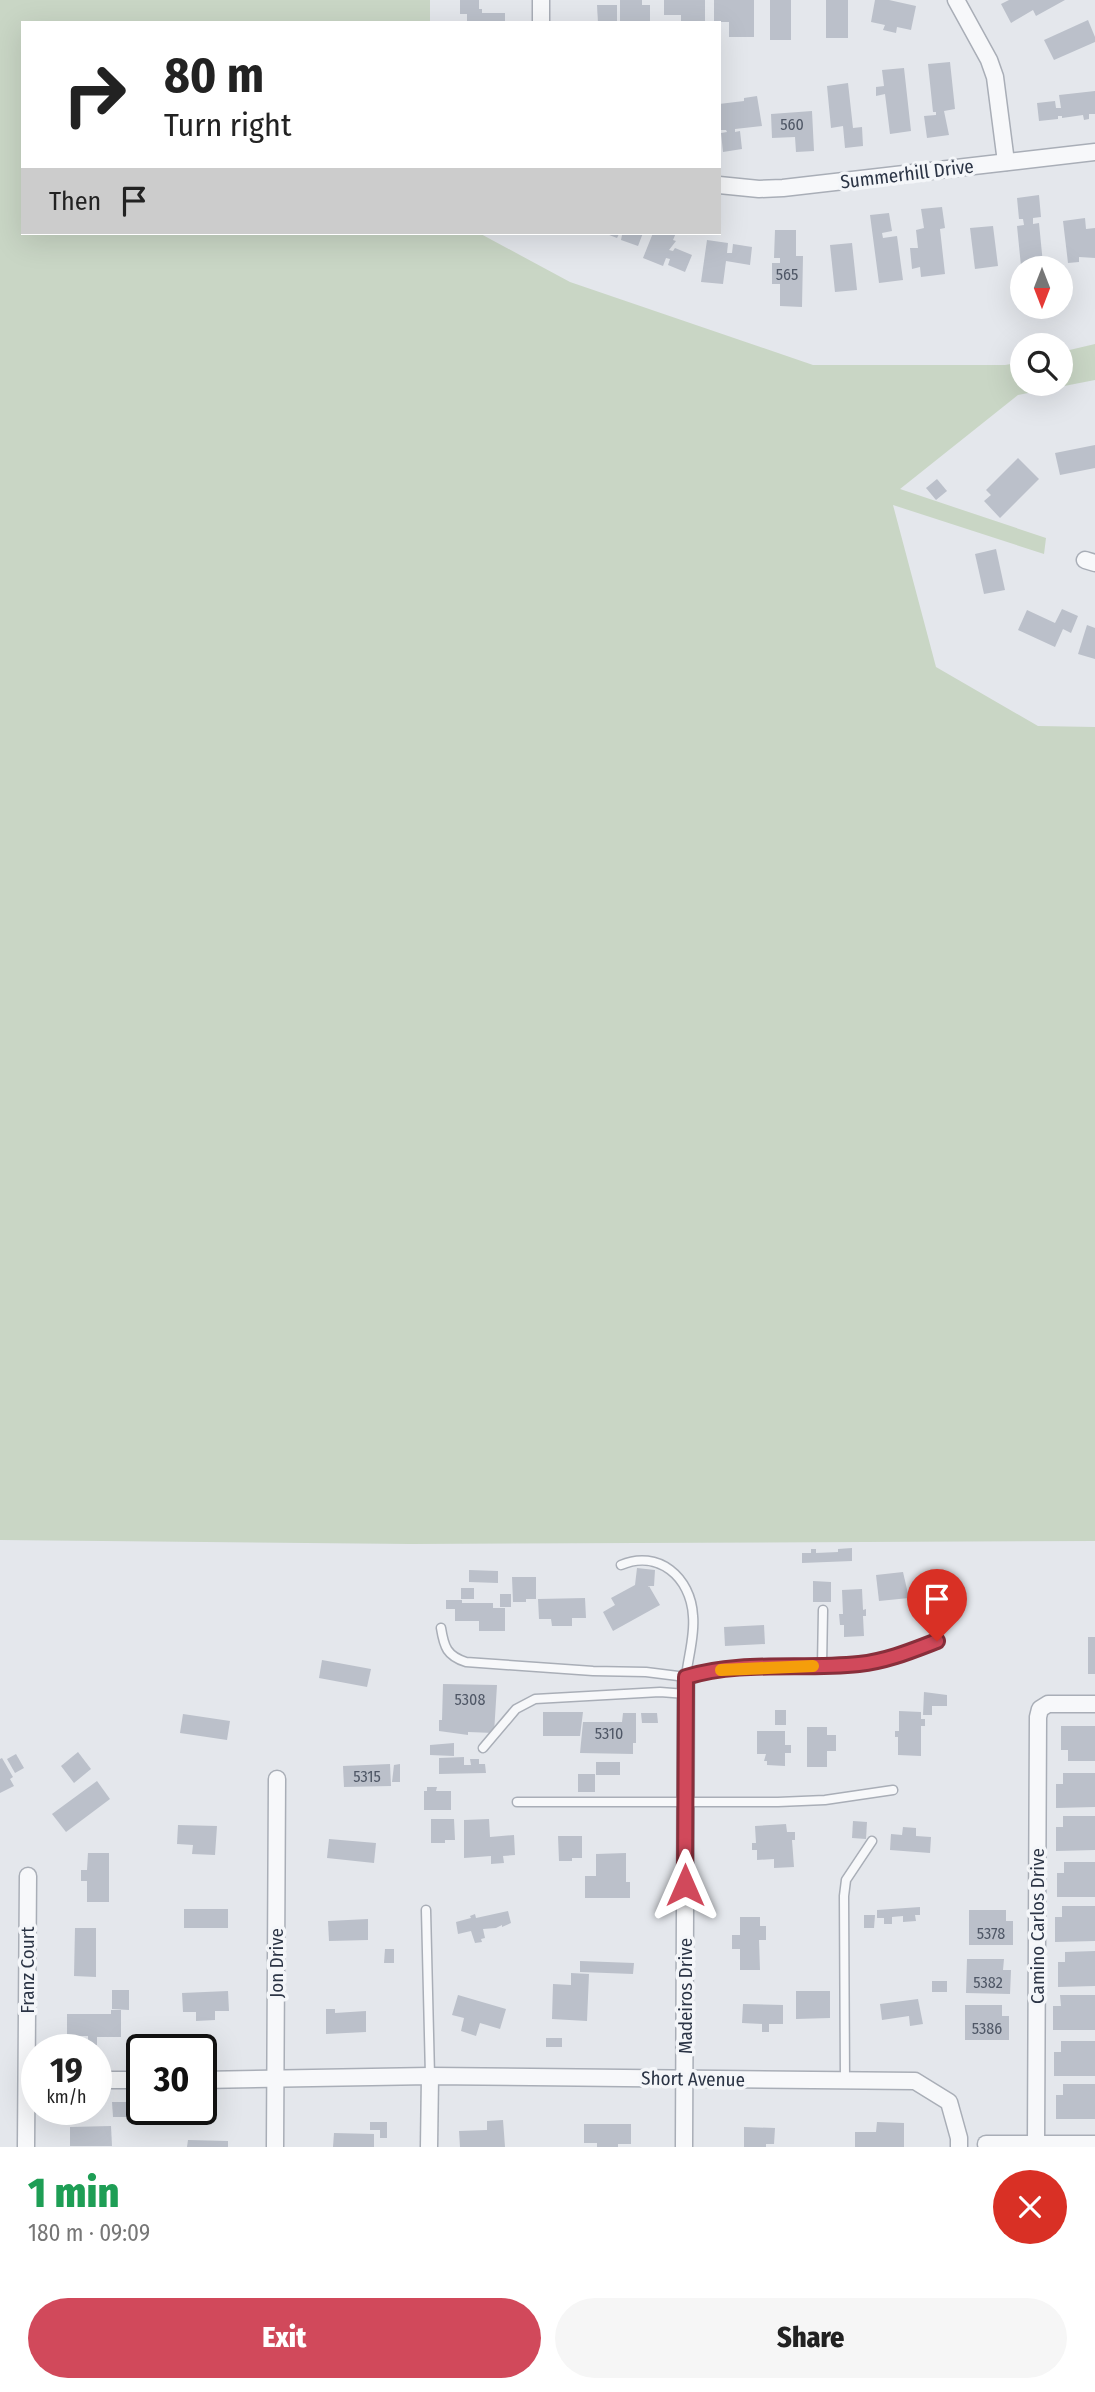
<!DOCTYPE html>
<meta charset="utf-8">
<style>
:root{--surface:#fff;--page:#f6f6f6;--text:#222;--muted:#767676;--accent:#d1495b}
body{margin:0;font-family:"Fira Sans Condensed",sans-serif;background:var(--page);color:var(--text);height:100vh;display:flex;flex-direction:column;font-size:26px;white-space:nowrap}
*{box-sizing:border-box;margin:0}
p{font-size:23px;color:var(--muted)}
.icon{flex:none;width:38px;height:38px;fill:none;stroke:currentColor;stroke-width:2;stroke-linecap:round;stroke-linejoin:round}
.map{position:relative;height:2147px;overflow:hidden}
.side{display:flex;flex-direction:column;background:var(--surface);flex:1}
.side>*{flex:none}
.banner{position:absolute;left:21px;top:21px;width:700px;height:214px;border-radius:0px;box-shadow:0 7px 28px #0002;background:#fff;color:var(--text);overflow:hidden}
.needle{width:46px;rotate:180deg}
.buttons{position:absolute;left:1010px;top:256px;display:grid;gap:14px}
.buttons a{display:grid;place-items:center;width:63px;height:63px;border-radius:50%;background:var(--surface);box-shadow:0 7px 28px #0002;font-size:35px}
.speed{position:absolute;left:21px;top:2034px;display:flex;gap:14px;font-size:35px;font-weight:700;text-align:center}
.speed>*{display:grid;place-content:center;width:91px;height:91px;border-radius:50%;background:var(--surface);box-shadow:0 7px 28px #0002;line-height:1}
.speed small{font-size:18px;font-weight:400}
.speed .limit{border:4px solid #111;border-radius:10px;background:#fff;color:#111}
.pin{position:absolute;display:grid;place-items:center;width:60px;height:60px;color:#fff;margin:-72px -30px;border-radius:50% 50% 50% 0;rotate:-45deg;box-shadow:0 0 7px #0007}
.pin .icon{rotate:45deg}
.me{position:absolute;width:77px;margin:-38px;rotate:0deg;stroke-linejoin:round;filter:drop-shadow(0 0 5px #0008)}
.turn{display:flex;align-items:center;gap:24px;height:147px;padding:0 28px;font-size:32px}
.turn .icon{width:91px;height:91px;stroke-width:2.5}
.turn b{display:block;font-size:49px;line-height:60px}
.then{display:flex;align-items:center;height:66px;padding:0 28px;background:#0003;gap:14px;font-size:26px}
.round{display:grid;place-items:center;flex:none;width:74px;height:74px;border-radius:37px;background:var(--page)}
.head{display:flex;align-items:center;justify-content:space-between;height:119px;padding:0 28px}
h1{font-size:42px;font-weight:800;line-height:52px;color:#1e9e55}
.action{display:flex;gap:14px;margin-top:auto;padding:14px 28px}
.action a{flex:1;height:80px;border-radius:42px;background:var(--accent);color:#fff;font-size:28px;font-weight:800;line-height:80px;text-align:center}
.action a+a{background:var(--page);color:var(--text)}
.map>svg:first-child{display:block}
.green{fill:#c9d6c5}
.building{fill:#bbc0ca}
.lines{fill:none;stroke-linecap:round;stroke-linejoin:round}
.lane-casing{stroke:#a9aeb7;stroke-width:11}
.street-casing{stroke:#a9aeb7;stroke-width:19}
.lane{stroke:#f7f8fa;stroke-width:8}
.street{stroke:#f7f8fa;stroke-width:16}
.route-casing{stroke:#882f3b;stroke-width:18}
.route{stroke:#d1495b;stroke-width:12}
.slow{stroke:#f59e0b;stroke-width:12}
.labels{text-anchor:middle;dominant-baseline:central;stroke-width:7;stroke-linejoin:round;paint-order:stroke}
.number-label{font-size:16px;fill:#4f5766}
.street-label{font-size:19px;fill:#2b3445;stroke:#f4f6f9}
</style>
<div class="map">
<svg width="1095" height="2147" viewBox="0 0 1095 2147">
<rect width="100%" height="100%" fill="#e4e7ec"/>
<path class="green" d="M0,0H430V23H23V233H479L570,282L813,365H1005L1022,362V383H1060L1061,352L1095,344V380L1018,395L900,489L1046,538L1044,554L893,505L936,667L1038,726L1095,727V1541L411,1544L0,1540Z"/>
<g class="building">
<path d="M460,0H479V9H482V13H505V23H467V14H460Z"/>
<path d="M620,0H642V5H650V23H620Z"/>
<path d="M664,0H705V23H681V15H664Z"/>
<path d="M714,0H754V37H729V22H714Z"/>
<rect x="770" y="0" width="21" height="40"/>
<rect x="826" y="0" width="22" height="38"/>
<path d="M875,0H889L916,6L911,30L897,27L896,33L883,30L885,25L871,22Z"/>
<path d="M1009,0H1065L1036,16L1033,10L1011,23L1001,4Z"/>
<path d="M597,5H617V23H598Z"/>
<path d="M1088,20L1095,37V42L1054,60L1044,40Z"/>
<path d="M950,62L955,109L944,111L949,135L927,138L924,116L936,115V112H933L928,64Z"/>
<path d="M904,68L911,131L890,134L885,94L876,96V87L884,86L882,70Z"/>
<path d="M848,83L853,128L862,127L863,146L845,148L843,126L831,128L827,86Z"/>
<path d="M1095,91V114H1089V119L1084,120L1083,115L1062,118V116H1058V119L1039,121L1037,103L1055,101L1056,108H1061L1059,95Z"/>
<path d="M757,96L762,126L735,129V132L740,131L742,149L723,152L721,133L727,132L726,130H721L719,104L744,101V98Z"/>
<path d="M812,111L814,151L796,152L795,137L772,138L771,114Z"/>
<path d="M1039,195L1041,217L1033,218V224L1039,223L1043,264L1021,266L1017,226L1024,225L1023,219H1019L1017,198Z"/>
<path d="M942,207L945,228L940,229L945,274L921,277L920,267L912,269L910,248H918L916,230L924,228L921,209Z"/>
<path d="M889,213L892,231L882,233L883,238L897,236L903,280L879,283L870,215Z"/>
<path d="M1085,218L1086,229L1095,228V258L1079,257V262L1068,263L1063,221Z"/>
<path d="M993,226L998,266L975,269L970,228Z"/>
<path d="M775,230H796V256H803L802,307L780,306V284H772V263H780V258H774Z"/>
<path d="M604,233H643L638,246L621,240L622,235L619,234L617,238Z"/>
<path d="M653,233H676L673,240L676,241L669,250L673,251L675,248L692,255L685,272L668,265L670,259L666,258L663,266L643,258Z"/>
<path d="M707,240L728,243L727,253H732L733,244L752,247L750,265L726,261L723,284L701,282Z"/>
<path d="M852,243L857,290L835,292L830,245Z"/>
<path d="M1095,445V468L1060,475L1055,453Z"/>
<path d="M1018,458L1039,479L1000,518L984,501L991,495L986,490Z"/>
<path d="M937,479L947,491L936,500L926,488Z"/>
<path d="M996,549L1005,590L984,594L975,554Z"/>
<path d="M1062,609L1078,616L1071,633L1063,629L1055,647L1018,630L1027,610L1055,623Z"/>
<path d="M1087,625L1095,628V659L1078,654Z"/>
<path d="M852,1548V1561L802,1563V1553H811V1549H816V1553L838,1552V1549Z"/>
<path d="M637,1568L655,1570L654,1586H648V1587L649,1586L660,1605L613,1631L603,1612L615,1605L611,1598L635,1585Z"/>
<path d="M469,1570L498,1571V1583L469,1582Z"/>
<path d="M903,1572L909,1598L879,1601L876,1575Z"/>
<path d="M512,1577H536V1599H526V1602H513Z"/>
<path d="M813,1581L831,1582V1602H813Z"/>
<rect x="461" y="1588" width="13" height="11"/>
<path d="M862,1589L863,1610L866,1609V1616H863L864,1636L844,1637V1625H840L839,1614H843L842,1590Z"/>
<rect x="500" y="1594" width="11" height="13"/>
<path d="M585,1598L586,1618H572V1626H552L551,1619H539L538,1599Z"/>
<path d="M446,1600H462V1603H493V1608H505V1631H479V1621H455V1609H446Z"/>
<path d="M764,1625L765,1644L725,1646L724,1627Z"/>
<rect x="1088" y="1637" width="7" height="37"/>
<path d="M322,1660L371,1669L367,1687L319,1678Z"/>
<path d="M443,1684L497,1685L494,1733L468,1732V1735L439,1731V1720H442Z"/>
<path d="M924,1692L947,1695V1706H932V1715H923Z"/>
<rect x="775" y="1710" width="11" height="15"/>
<path d="M899,1711L921,1712V1719H925V1726H921V1756L898,1755V1737H895V1731H899Z"/>
<path d="M543,1712H583L580,1736H543Z"/>
<path d="M623,1713H636V1743H633V1754L580,1753L583,1722H622Z"/>
<path d="M641,1713H657L658,1723H642Z"/>
<path d="M183,1714L230,1721L227,1740L180,1733Z"/>
<path d="M1061,1726H1095V1761H1068V1750H1061Z"/>
<path d="M807,1727H827V1735H836V1751H827V1767H807Z"/>
<path d="M757,1731H785V1745H791V1753H785V1766L767,1765V1761H764L766,1754H757Z"/>
<path d="M454,1743V1756L430,1755V1745Z"/>
<path d="M78,1752L91,1769L74,1783L61,1766Z"/>
<path d="M16,1754L24,1768L15,1773L7,1759Z"/>
<path d="M464,1757V1765H471L470,1759H479V1764H485L486,1773L439,1774V1758Z"/>
<path d="M2,1758L13,1777L10,1779L14,1786L0,1793V1759Z"/>
<rect x="596" y="1762" width="24" height="13"/>
<path d="M390,1764L391,1786L344,1787L343,1766Z"/>
<path d="M400,1764V1782H392L394,1765Z"/>
<path d="M1063,1773H1095V1807L1056,1808V1784H1063Z"/>
<rect x="578" y="1774" width="17" height="18"/>
<path d="M97,1781L110,1799L66,1832L52,1814Z"/>
<path d="M427,1787H437L436,1791H451V1810H424V1791H427Z"/>
<path d="M1063,1816H1095V1850L1056,1851V1827H1063Z"/>
<path d="M431,1819H454L455,1840H445V1843H431Z"/>
<path d="M489,1819L490,1837L514,1835L515,1855L503,1856L504,1863L491,1864V1856L464,1858V1820Z"/>
<path d="M853,1821L867,1822L866,1839L852,1838Z"/>
<path d="M786,1824L787,1832H795V1840H792L794,1867L774,1868V1859L757,1860V1850H752V1843H756L755,1826Z"/>
<path d="M178,1825L217,1826L215,1855L192,1854L193,1845L177,1844Z"/>
<path d="M903,1827L916,1828V1836L931,1837L930,1853L890,1850L891,1834L902,1835Z"/>
<path d="M558,1836H582V1858H572V1861H559Z"/>
<path d="M329,1839L376,1843L374,1863L327,1858Z"/>
<path d="M88,1853H109V1902H87V1881H81V1870H87Z"/>
<path d="M626,1853V1882H630V1898H585V1876H596V1854Z"/>
<path d="M1064,1862H1095V1897H1057V1873H1064Z"/>
<path d="M1062,1906H1095V1941L1055,1942V1917H1062Z"/>
<path d="M920,1907V1915H915L916,1921L903,1922V1916L892,1917V1924H884V1918H877V1910Z"/>
<rect x="184" y="1909" width="44" height="19"/>
<path d="M969,1910H1006V1921H1013V1945H969Z"/>
<path d="M508,1911L511,1923L502,1927V1925L496,1928L483,1929L485,1938L481,1939L482,1942L475,1943L471,1931L458,1934L456,1922L471,1918L470,1916L475,1914L476,1918Z"/>
<path d="M864,1915H875L874,1928H864Z"/>
<path d="M740,1917H760V1926H766V1940H759L760,1970H740V1949H732V1935H740Z"/>
<path d="M368,1919V1940L329,1941L328,1921Z"/>
<path d="M75,1928H96V1977L74,1976Z"/>
<path d="M385,1949H394V1963H384Z"/>
<path d="M1095,1951V1986L1058,1987V1962H1065V1952Z"/>
<path d="M967,1959H1004L1003,1970H1011L1010,1994L966,1993Z"/>
<path d="M580,1961L634,1963L633,1974L580,1972Z"/>
<path d="M571,1973L589,1974L587,2021L552,2019L553,1984L571,1985Z"/>
<rect x="932" y="1981" width="15" height="11"/>
<path d="M112,1990H129V2010L112,2009Z"/>
<path d="M228,1991L229,2011H215V2020L196,2021V2012H183L182,1993Z"/>
<path d="M796,1991H830V2018L796,2019Z"/>
<path d="M458,1995L506,2009L500,2029L480,2023L476,2036L461,2031L464,2018L452,2015Z"/>
<path d="M1060,1995H1095V2030H1053V2006H1061Z"/>
<path d="M918,1999L923,2024L910,2026L909,2016L882,2020L880,2004Z"/>
<path d="M743,2004L783,2005V2024H769V2032H762V2024L742,2023Z"/>
<path d="M965,2005H1002V2016H1009V2040H965Z"/>
<path d="M326,2009H335V2013L366,2011V2032L326,2034Z"/>
<path d="M111,2010H121V2037H97V2045H88V2036H67V2014H111Z"/>
<rect x="546" y="2038" width="16" height="9"/>
<path d="M1061,2041H1095V2076H1054V2052H1061Z"/>
<path d="M1063,2084H1095V2119H1056V2095H1063Z"/>
<path d="M112,2102H128V2117H113Z"/>
<path d="M503,2120L505,2147H460L459,2131L487,2130V2121Z"/>
<path d="M370,2122H387V2138H380V2130H370Z"/>
<path d="M877,2122L904,2123V2147H855V2132H876Z"/>
<path d="M584,2124H631V2144H618V2147H597V2143H584Z"/>
<path d="M111,2126L112,2146H70V2127Z"/>
<path d="M744,2127L775,2128L774,2144H766V2147H744Z"/>
<path d="M334,2133L374,2134V2147H333Z"/>
<path d="M188,2140L228,2141V2147H187Z"/>
</g>
<g class="lines">
<defs>
<g id="lane">
<path d="M621,1565C658,1549 691,1577 693,1616C695,1636 688,1657 686,1677"/>
<path d="M441,1628C444,1647 447,1656 466,1662L593,1671L646,1672L686,1677L711,1670L860,1664L901,1656L937,1641"/>
<path d="M822,1666L823,1610"/>
<path d="M483,1748L516,1709L535,1699L660,1692L686,1694"/>
<path d="M517,1802H778L825,1800L893,1790"/>
<path d="M426,1910L430,2076"/>
<path d="M845,2081L844,1896L846,1880L872,1841"/>
</g>
<g id="street">
<path d="M541,0V23"/>
<path d="M956,0L989,60L995,77L1006,162"/>
<path d="M719,185L759,189L783,188L1095,152"/>
<path d="M1085,560L1095,563"/>
<path d="M96,2080H142"/>
<path d="M201,2080L430,2076L915,2081L949,2102L959,2138V2147"/>
<path d="M986,2144H1095"/>
<path d="M1036,2144L1038,1717L1040,1709L1048,1704H1095"/>
<path d="M26,2147L28,1876"/>
<path d="M275,2147L277,1779"/>
<path d="M429,2147L430,2076"/>
<path d="M684,2147L686,1677"/>
</g>
</defs>
<use href="#lane" class="lane-casing"/>
<use href="#street" class="street-casing"/>
<use href="#lane" class="lane"/>
<use href="#street" class="street"/>
</g>
<g class="lines">
<defs>
<path id="route" d="M685,1885L686,1677C741,1660 802,1670 859,1664C887,1661 911,1651 937,1641"/>
</defs>
<use href="#route" class="route-casing"/>
<use href="#route" class="route"/>
<path class="slow" d="M721,1670L813,1666"/>
</g>
<g class="labels">
<g class="number-label">
<text x="792" y="124">560</text>
<text x="787" y="274">565</text>
<text x="470" y="1699">5308</text>
<text x="609" y="1733">5310</text>
<text x="367" y="1776">5315</text>
<text x="991" y="1933">5378</text>
<text x="988" y="1982">5382</text>
<text x="987" y="2028">5386</text>
</g>
<g class="street-label">
<text transform="translate(907 174) rotate(-7)">Summerhill Drive</text>
<text transform="translate(1037 1926) rotate(-90)">Camino Carlos Drive</text>
<text transform="translate(276 1963) rotate(-90)">Jon Drive</text>
<text transform="translate(27 1970) rotate(-90)">Franz Court</text>
<text transform="translate(685 1996) rotate(-90)">Madeiros Drive</text>
<text transform="translate(693 2079) rotate(1)">Short Avenue</text>
</g>
</g>
</svg>
<div class="buttons">
<a><svg class="needle" viewBox="-14 -14 28 28"><path d="M0-13l5 13h-10z" fill="#e53935"/><path d="M0 13l5-13h-10z" fill="#767676"/></svg></a>
<a><svg class="icon" aria-label="search" viewBox="0 0 24 24"><circle cx="10" cy="10" r="6"/><path d="M15 15l6 6"/></svg></a>
</div>
<div class="speed"><div>19<small>km/h</small></div><div class="limit">30</div></div>
<div class="pin" style="left:937px;top:1641px;background:#d93025"><svg class="icon" aria-label="arrive" viewBox="0 0 24 24"><path d="M6 21V4h12l-3 4 3 4H6"/></svg></div>
<svg class="me" style="left:685px;top:1885px" viewBox="-20 -20 40 40"><path d="M0-17L14 15 0 8-14 15z" fill="#d1495b" stroke="#fff" stroke-width="4"/></svg>
<div class="banner">
<div class="turn"><svg class="icon" aria-label="right" viewBox="0 0 24 24"><path d="M7 20v-9h11M14 6l5 5-5 5"/></svg><div><b>80 m</b>Turn right</div></div>
<div class="then">Then<svg class="icon" aria-label="arrive" viewBox="0 0 24 24"><path d="M6 21V4h12l-3 4 3 4H6"/></svg></div>
</div>
</div>
<section class="side">
<div class="head"><div><h1>1 min</h1><p>180 m · 09:09</p></div><a class="round" style="background:#d93025;color:#fff"><svg class="icon" aria-label="close" viewBox="0 0 24 24"><path d="M6 6l12 12M18 6L6 18"/></svg></a></div>
<div class="action"><a>Exit</a><a>Share</a></div>
</section>
